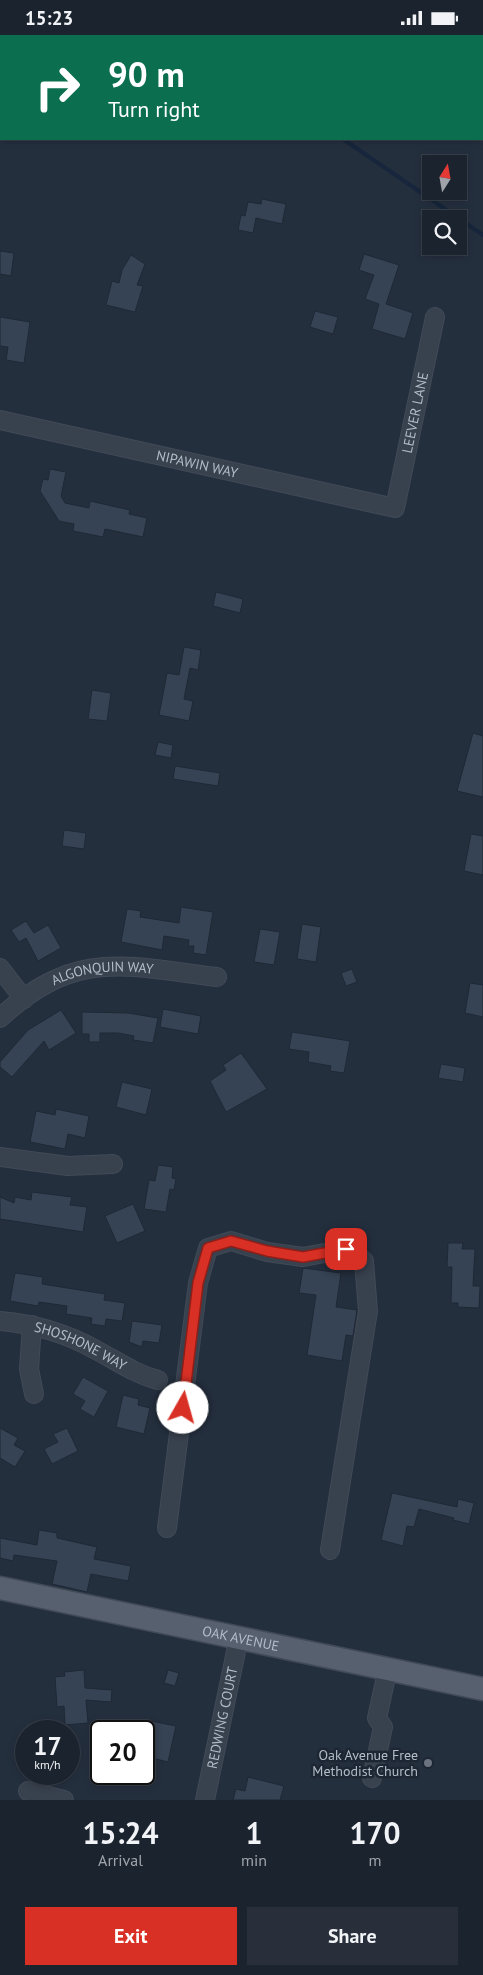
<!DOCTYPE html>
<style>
:root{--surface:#1b232e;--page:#282f3a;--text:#f1f3f6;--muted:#a0a4aa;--line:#39404a;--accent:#d93025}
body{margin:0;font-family:"PT Sans",sans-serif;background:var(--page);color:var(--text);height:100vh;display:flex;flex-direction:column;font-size:19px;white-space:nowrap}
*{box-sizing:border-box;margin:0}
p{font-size:16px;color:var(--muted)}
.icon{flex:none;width:28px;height:28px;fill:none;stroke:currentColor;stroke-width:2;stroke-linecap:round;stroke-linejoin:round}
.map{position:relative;height:1765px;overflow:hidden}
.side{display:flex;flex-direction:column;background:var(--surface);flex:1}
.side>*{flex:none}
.hud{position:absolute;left:0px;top:0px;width:484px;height:105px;box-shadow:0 2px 8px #0003,0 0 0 1px var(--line);background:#0b6e4f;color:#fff;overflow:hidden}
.needle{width:32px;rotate:11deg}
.controls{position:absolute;left:422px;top:120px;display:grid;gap:10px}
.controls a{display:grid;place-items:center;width:45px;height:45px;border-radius:0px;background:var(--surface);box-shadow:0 2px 8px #0003,0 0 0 1px var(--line);font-size:25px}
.speed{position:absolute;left:15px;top:1685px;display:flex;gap:10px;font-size:25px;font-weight:700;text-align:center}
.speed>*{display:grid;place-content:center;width:65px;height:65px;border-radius:50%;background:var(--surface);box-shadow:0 2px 8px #0003,0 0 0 1px var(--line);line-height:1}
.speed small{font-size:12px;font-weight:400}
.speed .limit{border:2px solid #111;border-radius:8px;background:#fff;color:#111}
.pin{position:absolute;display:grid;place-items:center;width:42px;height:42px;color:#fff;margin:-21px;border-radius:10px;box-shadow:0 2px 8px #0006}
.me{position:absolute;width:55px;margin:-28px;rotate:7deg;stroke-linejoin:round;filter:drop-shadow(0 0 4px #0008)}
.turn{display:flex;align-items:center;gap:18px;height:105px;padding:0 25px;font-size:22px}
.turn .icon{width:65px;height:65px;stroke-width:2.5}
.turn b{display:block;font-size:35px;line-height:42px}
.eta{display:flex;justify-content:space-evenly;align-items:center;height:85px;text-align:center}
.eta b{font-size:30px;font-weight:800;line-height:35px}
.button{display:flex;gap:10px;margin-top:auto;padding:10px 25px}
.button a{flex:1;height:58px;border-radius:0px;background:var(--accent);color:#fff;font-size:20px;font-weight:800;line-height:58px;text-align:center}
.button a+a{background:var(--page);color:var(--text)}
.status{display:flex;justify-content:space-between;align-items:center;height:35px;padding:0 25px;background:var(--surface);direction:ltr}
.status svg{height:14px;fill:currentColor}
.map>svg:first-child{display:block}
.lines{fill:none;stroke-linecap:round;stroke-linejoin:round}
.stream{stroke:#17263c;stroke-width:4}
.building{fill:#364354;stroke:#1f2835}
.minor-casing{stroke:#414a57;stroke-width:20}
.major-casing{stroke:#414a57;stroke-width:25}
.minor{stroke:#38414e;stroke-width:18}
.major{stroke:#56606e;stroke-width:22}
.route-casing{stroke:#8d1f18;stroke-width:12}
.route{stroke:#d93025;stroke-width:9}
.worship-dot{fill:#6b7280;stroke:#1d2633;stroke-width:2}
.labels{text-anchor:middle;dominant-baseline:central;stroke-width:5;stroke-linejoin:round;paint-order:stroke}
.street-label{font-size:14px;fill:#b4bcc9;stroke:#1d2633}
.poi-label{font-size:14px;fill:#b4bcc9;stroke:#1d2633;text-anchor:end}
</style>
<div class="status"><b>15:23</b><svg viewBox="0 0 49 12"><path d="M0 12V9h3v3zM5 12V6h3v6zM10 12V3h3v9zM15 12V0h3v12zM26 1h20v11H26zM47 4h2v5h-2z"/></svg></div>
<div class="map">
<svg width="483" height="1765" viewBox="0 0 483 1765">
<rect width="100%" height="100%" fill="#242f3e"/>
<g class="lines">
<g class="stream">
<path d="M254,0V1"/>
<path d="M343,104L483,200"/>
</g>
</g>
<g class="building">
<path d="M262,164L286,169L282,189L256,183L253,198L238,195L241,180L245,181L248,167L261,169Z"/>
<path d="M0,216L14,218L11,241L0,239Z"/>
<path d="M364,219L399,230L386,269L413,278L405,304L372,294L379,269L365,264L374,240L359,235Z"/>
<path d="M131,220L145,229L137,250L143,251L135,277L106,270L112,246L119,248L122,235Z"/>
<path d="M315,276L338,282L333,299L310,292Z"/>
<path d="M0,282L30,287L24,328L6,325L8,312L0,311Z"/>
<path d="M50,434L66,437L61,461L65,468L89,473L90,466L130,475L129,479L147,483L143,502L105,494L103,502L73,496L74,489L59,486L40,456L43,444L48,445Z"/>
<path d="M216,557L243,564L240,578L213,571Z"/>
<path d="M184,612L201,615L198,635L190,633L184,664L193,666L189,686L159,680L167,638L179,640Z"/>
<path d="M92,655L111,658L107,686L88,684Z"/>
<path d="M473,698L483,701V762L457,756Z"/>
<path d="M158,707L173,710L171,723L155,720Z"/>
<path d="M175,731L220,738L218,751L173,744Z"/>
<path d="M64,795L86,798L84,814L62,811Z"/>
<path d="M471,799L483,801V840L464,836Z"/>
<path d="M181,872L213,877L206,920L193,918L194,911H188L189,905L164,901L162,915L121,907L127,874L141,876L140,882L179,888Z"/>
<path d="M26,886L34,898L48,890L61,913L38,926L26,903L19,907L11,895Z"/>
<path d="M302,889L321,892L316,927L297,924Z"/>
<path d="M260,894L280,897L274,930L254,927Z"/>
<path d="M352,934L357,947L346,951L341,938Z"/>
<path d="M470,948L483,950V982L465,978Z"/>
<path d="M163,974L201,981L198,999L160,992Z"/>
<path d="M61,975L76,998L49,1015L44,1006L12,1042L0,1032V1027L28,995Z"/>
<path d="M82,977L128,978L158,983L153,1008L133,1005L134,1001L118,998H100V1007H89V999H82Z"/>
<path d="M292,997L350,1006L344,1038L330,1036L331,1031L308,1027L309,1017L289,1014Z"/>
<path d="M241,1018L267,1054L226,1077L210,1046L226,1035L223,1030Z"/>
<path d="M441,1029L465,1033L463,1047L438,1043Z"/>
<path d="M122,1047L152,1054L146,1080L116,1072Z"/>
<path d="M56,1074L89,1081L85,1103L68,1099L65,1114L30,1107L36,1076L55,1080Z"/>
<path d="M158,1130L173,1132L172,1143L176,1144L174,1155L170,1154L166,1177L144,1174L149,1145L155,1146Z"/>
<path d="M32,1157L72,1162L70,1170L87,1172L83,1197L0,1184V1162L14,1168L15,1162L31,1165Z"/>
<path d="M133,1169L145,1196L117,1208L105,1181Z"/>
<path d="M448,1208H463L462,1214H475L473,1251H480L479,1273L458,1272V1268H451L452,1232H447Z"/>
<path d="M303,1233L341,1238L336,1272L357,1275L353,1301L346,1300L342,1326L307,1320L316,1260L299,1258Z"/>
<path d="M15,1238L43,1242L42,1249L105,1259L104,1265L125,1268L122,1286L106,1284L105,1291L91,1289L92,1283L66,1279L67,1271L39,1267L38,1271L10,1266Z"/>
<path d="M132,1286L162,1290L159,1308L143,1306L142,1312L129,1307Z"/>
<path d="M83,1342L108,1356L94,1382L80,1374L85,1366L73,1359Z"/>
<path d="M123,1360L139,1364L138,1370L150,1373L144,1399L116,1392Z"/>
<path d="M0,1393L18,1403L14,1410L25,1416L15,1432L0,1423Z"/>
<path d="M67,1393L78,1416L52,1429L44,1414L58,1407L53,1399Z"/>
<path d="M392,1458L457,1472L458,1464L474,1468L469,1489L453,1485L454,1483L419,1474L414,1492L407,1491L403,1511L381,1505Z"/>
<path d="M39,1495L57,1498V1503L97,1512L94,1524L131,1531L128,1546L91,1539L87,1557L52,1549L57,1526L14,1520L13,1526L0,1523V1503L37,1510Z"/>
<path d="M84,1635L85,1653L112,1655L111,1667L86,1665L88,1688L65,1690L64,1671L57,1672L55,1642L65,1641L64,1637Z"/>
<path d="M168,1635L179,1638L175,1651L164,1648Z"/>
<path d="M151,1686L176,1691L168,1727L144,1721Z"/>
<path d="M248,1742L284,1751L280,1765H233L236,1754L245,1756Z"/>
</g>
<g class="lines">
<defs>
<g id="minor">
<path id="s1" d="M0,385L395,473L435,282"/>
<path d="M0,933L24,964"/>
<path id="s2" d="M0,983C76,913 125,931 217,942"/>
<path d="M0,1122L68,1131L113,1129"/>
<path id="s3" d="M0,1286C34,1289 66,1298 96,1315C117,1326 135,1339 158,1345"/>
<path d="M32,1290L29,1334L34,1359"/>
<path d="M167,1493L198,1248L208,1213L231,1206L267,1217L303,1222L346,1214L364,1226L368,1276L330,1515"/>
<path d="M372,1743L383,1692L377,1683L388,1633"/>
<path d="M28,1756L64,1765"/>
<path id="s4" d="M205,1765L239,1602"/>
</g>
<g id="major">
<path id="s5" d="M0,1553L483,1654"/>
</g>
</defs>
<use href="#minor" class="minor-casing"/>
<use href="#major" class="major-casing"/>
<use href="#minor" class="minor"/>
<use href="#major" class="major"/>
</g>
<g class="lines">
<defs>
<path id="route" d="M183,1373L198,1248L208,1213L231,1206L267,1216L303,1222L346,1214"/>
</defs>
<use href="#route" class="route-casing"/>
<use href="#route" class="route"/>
</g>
<circle class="worship-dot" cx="428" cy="1728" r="5"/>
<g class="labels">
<g class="street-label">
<text stroke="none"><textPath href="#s1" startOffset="502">LEEVER LANE</textPath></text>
<text stroke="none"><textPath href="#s1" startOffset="202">NIPAWIN WAY</textPath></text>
<text stroke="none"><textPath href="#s2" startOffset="116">ALGONQUIN WAY</textPath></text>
<text stroke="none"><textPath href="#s3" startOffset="85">SHOSHONE WAY</textPath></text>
<text stroke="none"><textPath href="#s5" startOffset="246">OAK AVENUE</textPath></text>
<text stroke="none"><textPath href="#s4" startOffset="84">REDWING COURT</textPath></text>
</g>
<g class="poi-label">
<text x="418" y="1720">Oak Avenue Free<tspan x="418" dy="16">Methodist Church</tspan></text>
</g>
</g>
</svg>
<div class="controls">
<a><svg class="needle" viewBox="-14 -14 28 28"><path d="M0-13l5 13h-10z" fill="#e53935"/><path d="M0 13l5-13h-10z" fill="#a0a4aa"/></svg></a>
<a><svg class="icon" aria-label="search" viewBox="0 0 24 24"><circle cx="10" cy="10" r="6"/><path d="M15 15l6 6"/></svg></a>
</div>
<div class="speed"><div>17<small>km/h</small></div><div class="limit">20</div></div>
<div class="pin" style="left:346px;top:1214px;background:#d93025"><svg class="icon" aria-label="arrive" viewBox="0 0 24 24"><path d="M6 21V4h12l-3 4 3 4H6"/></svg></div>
<svg class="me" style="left:183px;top:1373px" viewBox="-20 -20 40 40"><circle r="19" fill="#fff"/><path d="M0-13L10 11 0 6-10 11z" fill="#d93025"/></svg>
<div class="hud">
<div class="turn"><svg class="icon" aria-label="right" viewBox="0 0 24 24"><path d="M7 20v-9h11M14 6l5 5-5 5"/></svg><div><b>90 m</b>Turn right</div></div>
</div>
</div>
<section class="side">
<div class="eta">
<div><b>15:24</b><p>Arrival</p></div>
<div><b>1</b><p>min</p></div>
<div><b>170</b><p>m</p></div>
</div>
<div class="button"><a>Exit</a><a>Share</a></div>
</section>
